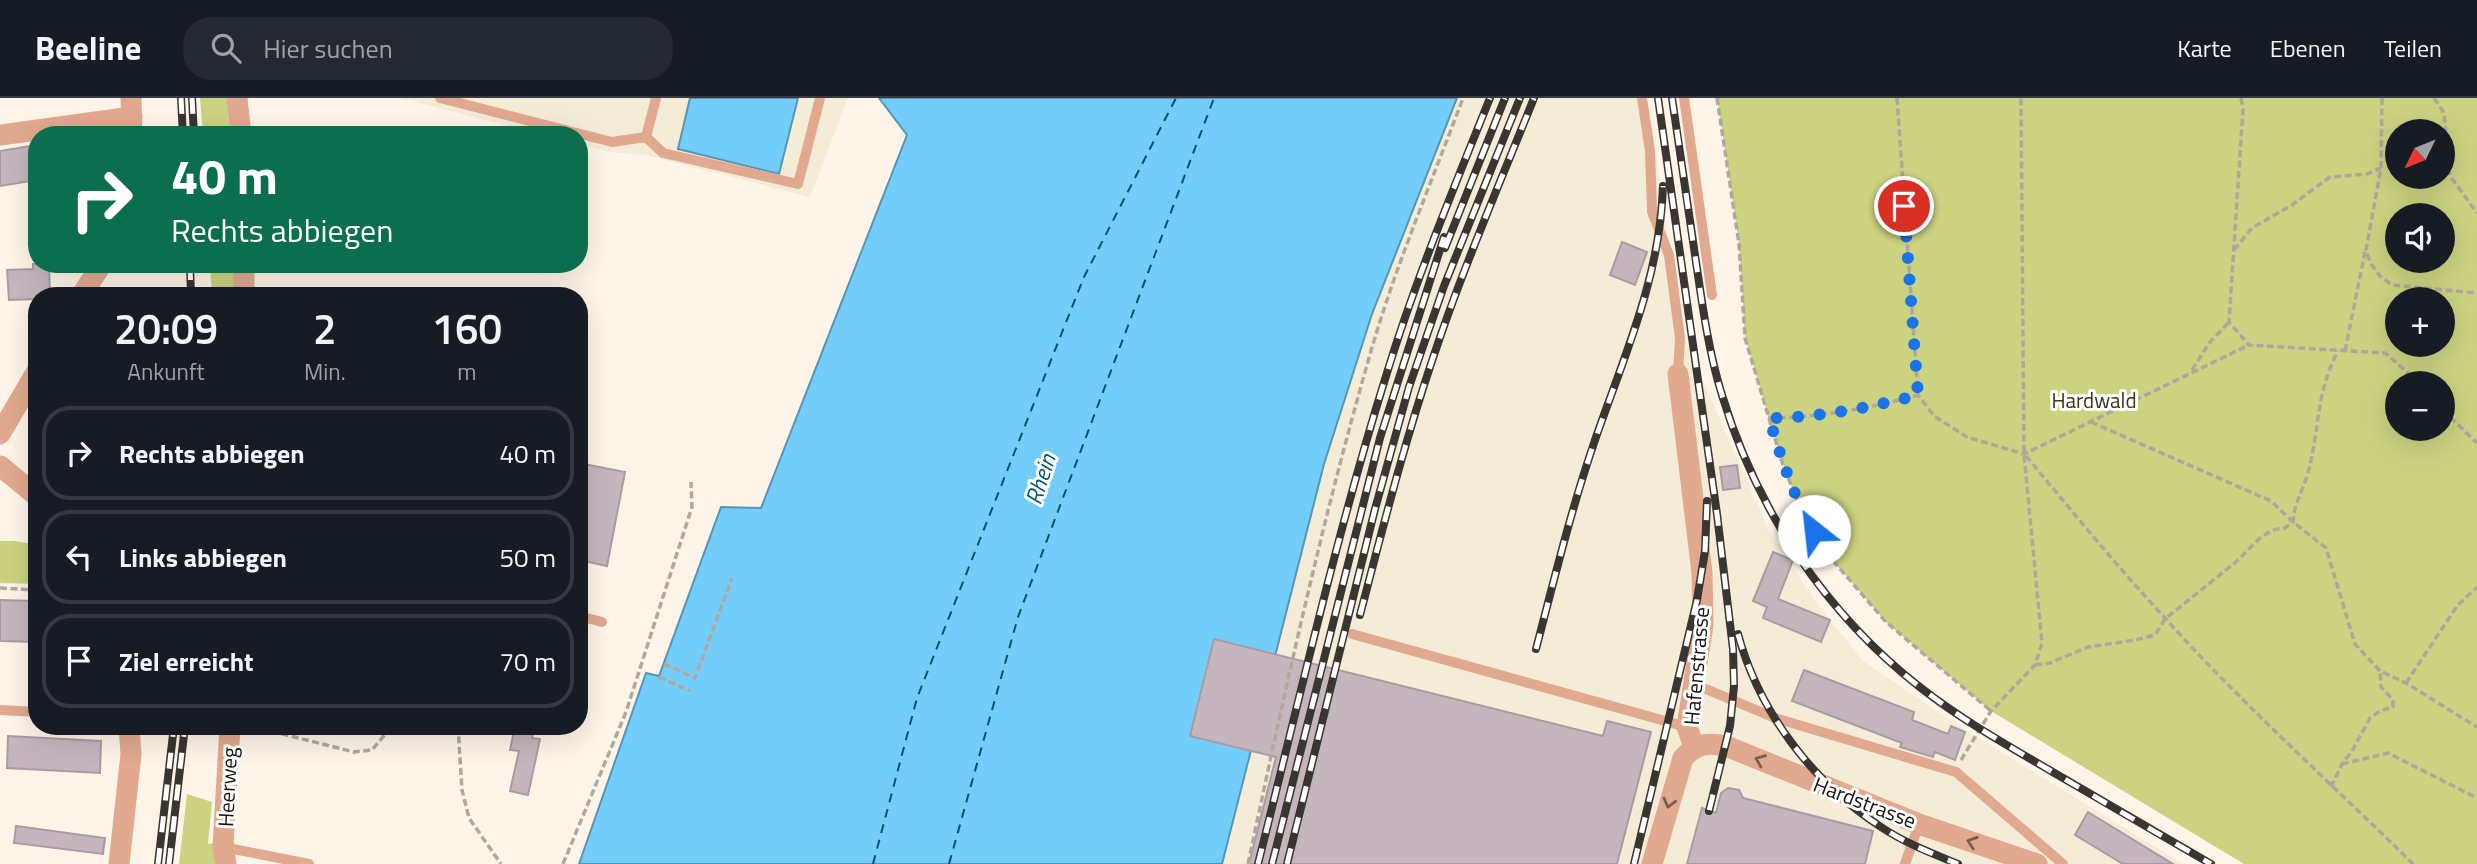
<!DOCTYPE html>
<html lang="de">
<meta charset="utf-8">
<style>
:root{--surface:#171b24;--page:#242831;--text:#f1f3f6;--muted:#9ea1a6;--line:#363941}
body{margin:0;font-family:"Titillium Web",sans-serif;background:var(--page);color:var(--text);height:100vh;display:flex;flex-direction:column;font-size:26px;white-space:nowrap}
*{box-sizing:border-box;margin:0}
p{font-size:23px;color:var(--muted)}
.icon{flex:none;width:38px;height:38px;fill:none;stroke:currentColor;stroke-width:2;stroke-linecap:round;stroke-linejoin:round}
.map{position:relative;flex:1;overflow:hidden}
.panel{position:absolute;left:28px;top:189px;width:560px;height:448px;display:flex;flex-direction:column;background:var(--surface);border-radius:28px;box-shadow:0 7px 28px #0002}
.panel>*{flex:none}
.banner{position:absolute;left:28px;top:28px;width:560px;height:147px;border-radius:28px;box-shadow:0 7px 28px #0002;background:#0b6e4f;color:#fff;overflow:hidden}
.needle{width:46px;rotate:227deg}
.tools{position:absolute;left:2385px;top:21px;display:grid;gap:14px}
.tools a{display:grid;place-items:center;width:70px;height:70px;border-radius:50%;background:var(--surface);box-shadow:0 7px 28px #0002;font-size:35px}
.pin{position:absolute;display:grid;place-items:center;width:60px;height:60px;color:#fff;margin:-30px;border:4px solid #fff;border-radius:50%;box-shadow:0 2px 7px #0007}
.me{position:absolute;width:77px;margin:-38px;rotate:331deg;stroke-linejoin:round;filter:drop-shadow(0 0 5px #0008)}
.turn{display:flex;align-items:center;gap:24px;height:147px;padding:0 28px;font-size:32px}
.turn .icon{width:91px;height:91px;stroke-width:2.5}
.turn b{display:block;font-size:49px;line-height:60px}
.eta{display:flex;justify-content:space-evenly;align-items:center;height:119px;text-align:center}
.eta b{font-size:42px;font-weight:600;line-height:49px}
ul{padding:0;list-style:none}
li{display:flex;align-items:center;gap:21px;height:94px;margin:0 14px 10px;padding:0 14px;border:4px solid var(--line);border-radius:28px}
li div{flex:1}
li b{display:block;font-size:26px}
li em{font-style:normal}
header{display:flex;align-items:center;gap:42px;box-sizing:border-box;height:98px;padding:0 35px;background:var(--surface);border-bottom:2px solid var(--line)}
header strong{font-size:33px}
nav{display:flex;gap:38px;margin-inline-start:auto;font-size:24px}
.search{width:490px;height:63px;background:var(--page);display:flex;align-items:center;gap:18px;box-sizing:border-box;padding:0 24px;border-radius:28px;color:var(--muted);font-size:26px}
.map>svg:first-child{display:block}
.industrial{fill:#f4ecd6}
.green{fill:#cbd280;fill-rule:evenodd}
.water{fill:#73cdfa;stroke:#5795b4;stroke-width:2}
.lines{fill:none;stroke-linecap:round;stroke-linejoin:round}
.ferry{stroke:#01516e;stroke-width:2;stroke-dasharray:9 7;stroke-linecap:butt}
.building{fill:#c5b6bd;stroke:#aa9ba2;stroke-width:2}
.path{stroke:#afa89e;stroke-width:3.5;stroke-dasharray:7 3.5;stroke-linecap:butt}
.service{stroke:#e1a98f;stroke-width:10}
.minor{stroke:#e1a98f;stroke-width:21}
.rail-casing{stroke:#393530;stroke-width:8}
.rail{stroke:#fff;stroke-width:5;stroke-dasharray:16;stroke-linecap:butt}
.oneway{stroke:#7c5e4f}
.route{stroke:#1a73e8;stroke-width:12;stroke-dasharray:0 21.6}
.labels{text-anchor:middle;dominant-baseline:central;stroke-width:6;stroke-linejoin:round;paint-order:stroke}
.park-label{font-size:21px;fill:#363915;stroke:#fff}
.street-label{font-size:21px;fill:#16130f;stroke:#fff}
.water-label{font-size:23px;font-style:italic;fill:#01516e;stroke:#fff}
</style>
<header>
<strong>Beeline</strong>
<div class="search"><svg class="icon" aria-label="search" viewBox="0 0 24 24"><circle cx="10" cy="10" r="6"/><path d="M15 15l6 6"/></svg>Hier suchen</div>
<nav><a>Karte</a><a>Ebenen</a><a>Teilen</a></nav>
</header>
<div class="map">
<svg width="2477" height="766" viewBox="0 0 2477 766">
<rect width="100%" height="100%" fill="#fef5e8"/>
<g class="industrial">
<path d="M400,0H848L810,99L646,57L608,54L579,46V37H543Z"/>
<path d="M1457,0H1647L1683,237L1770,435L1813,500L1862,562L1953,624L2183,766H1222L1324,366L1372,216Z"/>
</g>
<g class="green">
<path d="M200,0H227L230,37H203Z"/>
<path d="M1717,0H2477V766H2244L1991,613L1886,524L1828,457L1800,410L1782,364L1745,240L1739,146ZM2398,33H2443V79H2398ZM2398,117H2443V163H2398ZM2398,201H2443V247H2398ZM2398,285H2443V331H2398Z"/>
<path d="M210,166H237L238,198H212Z"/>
<path d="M0,443H15L37,447V486L0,485Z"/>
<path d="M187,696L212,704L208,746L215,745L217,766H179Z"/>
</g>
<g class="water">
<path d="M690,0H798L779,76L678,51Z"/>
<path d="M879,0H1457L1372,216L1324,366L1222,766H579L646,575L659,578L721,409L761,410L907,37Z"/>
</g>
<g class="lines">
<g class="ferry">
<path d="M873,766L917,600L1084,179L1176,0"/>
<path d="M949,766L1018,519L1214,0"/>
</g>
</g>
<g class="building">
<path d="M37,47V82L0,88V53Z"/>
<path d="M1622,144L1647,154L1635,187L1610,177Z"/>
<path d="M33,166H49L50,198H37V201L9,202L7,172L33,171Z"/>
<path d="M579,365L625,374L607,468L579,462Z"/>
<path d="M1737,367L1740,390L1723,392L1720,369Z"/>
<path d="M1773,454L1793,462L1778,501L1830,522L1821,544L1763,520L1767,509L1753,503Z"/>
<path d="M0,502L37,503V544L0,543Z"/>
<path d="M1214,541L1603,638L1607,623L1651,634L1617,766H1249L1276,659L1190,638Z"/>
<path d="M1804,572L1914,614L1912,622L1948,636L1951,628L1965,634L1955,662L1935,654L1933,659L1900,649L1902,645L1792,603Z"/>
<path d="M514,633L533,636L532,640L540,641L528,697L510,693L519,653L510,652Z"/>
<path d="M8,638L101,643L100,675L7,670Z"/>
<path d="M1728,690L1739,692L1743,700L1873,733L1865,766H1687L1702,710L1716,715L1721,695Z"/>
<path d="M2088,714L2173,766H2123L2075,737Z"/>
<path d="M16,728L105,740L103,756L14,745Z"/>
</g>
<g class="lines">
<g class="path">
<path d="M1717,0L1739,146L1745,240L1782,364L1800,410L1828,457L1886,524L1991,613"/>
<path d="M1897,0L1918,297L1934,318L1967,339L2024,356L2249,247"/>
<path d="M2241,0L2243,11L2229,224L2249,247L2385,255L2420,285"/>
<path d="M2382,0L2381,70L2366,152L2371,166L2380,178L2392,187L2477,195"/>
<path d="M2434,0L2444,15L2450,78L2477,115"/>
<path d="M2234,152L2252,130L2292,107L2330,79L2367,76L2381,70"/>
<path d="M2345,253L2365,154"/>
<path d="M2192,272L2210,244L2229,224"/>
<path d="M2443,312L2477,345"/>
<path d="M1768,320C1817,320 1871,310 1918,297"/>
<path d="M2091,324L2271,403L2293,424L2326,450L2355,546L2380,573L2406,585L2477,629"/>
<path d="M2026,358C2071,412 2116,467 2164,519C2242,606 2330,684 2413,766"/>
<path d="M0,490L37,492"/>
<path d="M664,566L695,580L732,480"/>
<path d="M2035,567L2050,565L2088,549L2135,542L2155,537L2165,521L2236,464L2259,441L2272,432L2285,430L2293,424C2295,402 2301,398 2307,378C2320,334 2315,296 2338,253"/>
<path d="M659,579L690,593"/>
<path d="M2406,585L2457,508L2477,489"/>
<path d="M251,628L354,654L372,652L392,628"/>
<path d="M458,628L462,692L469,720L501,766"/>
<path d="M1961,662L1991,613L2035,567L2042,545L2024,356L2021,0"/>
<path d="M2342,666L2388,655L2477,700"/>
<path d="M2331,689L2342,666L2352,653L2370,620L2380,613L2393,609V602L2381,589L2380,573"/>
<path d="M563,766L626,614L692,409L691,384"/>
<path d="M1248,766C1284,596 1321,427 1369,260C1394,171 1431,86 1463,0"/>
</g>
<g class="service">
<path d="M440,0L612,44L646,39L663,55L798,86L820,0"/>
<path d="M1642,0L1650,53L1652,114L1669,157L1680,240L1678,276"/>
<path d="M1684,0L1712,197"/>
<path d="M646,39L656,0"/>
<path d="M579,518L602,524"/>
<path d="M1352,536L1687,629"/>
<path d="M1694,586L1775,620L1956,674L2063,766"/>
<path d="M0,612L37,614"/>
<path d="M223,749L309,766"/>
<path d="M1905,766L1919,726"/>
</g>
<g class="minor">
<path d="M131,0L132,37"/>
<path d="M237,0L241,37"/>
<path d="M0,37L132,19"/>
<path d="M244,166V198"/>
<path d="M81,198L102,166"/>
<path d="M1678,276L1702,475L1703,527L1687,629L1694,649"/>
<path d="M0,336L37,273"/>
<path d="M0,368L37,398"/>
<path d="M119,766L131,656L129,628"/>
<path d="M226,766L223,749L230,628"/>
<path d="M1652,766L1683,660C1696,646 1707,644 1726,648L1919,726L2037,766"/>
</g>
<defs>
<g id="rail">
<path d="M181,0L183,37"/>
<path d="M192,0L194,37"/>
<path d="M1658,0L1717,416L1733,551L1734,588L1730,628L1709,713"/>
<path d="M1672,0C1680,52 1687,105 1695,157C1702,204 1708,252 1722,297C1757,413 1826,516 1921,590C1962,622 2007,647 2051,673C2104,704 2157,735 2211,766"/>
<path d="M1445,150L1505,0"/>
<path d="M190,166L191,198"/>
<path d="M1360,517C1383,429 1405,342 1434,257C1463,170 1500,85 1534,0"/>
<path d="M1738,536C1759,614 1813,685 1881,729C1905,745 1931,755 1958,766"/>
<path d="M1536,551C1554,482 1571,412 1594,345C1624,258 1660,181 1663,88"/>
<path d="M158,766L174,628"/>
<path d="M169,766L185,628"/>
<path d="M1258,766C1299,603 1336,438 1386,278C1415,183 1453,92 1490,0"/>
<path d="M1272,766L1380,340L1444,139"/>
<path d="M1287,766L1375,411L1409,289L1444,188L1520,0"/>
<path d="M1634,766L1697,502L1705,453L1707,403"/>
</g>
</defs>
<use href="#rail" class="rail-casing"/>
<use href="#rail" class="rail"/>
</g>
<defs><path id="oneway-chevron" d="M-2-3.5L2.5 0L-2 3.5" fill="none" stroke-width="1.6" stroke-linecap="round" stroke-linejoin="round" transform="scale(1.75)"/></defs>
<g class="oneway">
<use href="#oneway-chevron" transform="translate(1760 662) rotate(-158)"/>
<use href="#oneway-chevron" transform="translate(1669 705) rotate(105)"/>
<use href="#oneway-chevron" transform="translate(1972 744) rotate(-161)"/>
</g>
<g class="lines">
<path class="route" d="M1814,433C1793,398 1781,359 1769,320C1816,320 1872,309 1918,297L1904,108"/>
</g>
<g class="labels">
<g class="park-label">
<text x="2094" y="302">Hardwald</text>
</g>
<g class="street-label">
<text transform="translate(1696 568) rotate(-85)">Hafenstrasse</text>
<text transform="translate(227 689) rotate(-87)">Heerweg</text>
<text transform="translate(1865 704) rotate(21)">Hardstrasse</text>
</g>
<g class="water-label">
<text transform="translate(1040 381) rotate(-72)">Rhein</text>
</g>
</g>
</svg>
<div class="tools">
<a><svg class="needle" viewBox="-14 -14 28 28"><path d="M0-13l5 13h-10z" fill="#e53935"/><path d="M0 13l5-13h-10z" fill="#9ea1a6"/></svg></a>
<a><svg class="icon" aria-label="sound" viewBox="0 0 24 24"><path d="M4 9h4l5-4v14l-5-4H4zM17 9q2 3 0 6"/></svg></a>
<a>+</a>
<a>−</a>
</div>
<div class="pin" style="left:1904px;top:108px;background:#d93025"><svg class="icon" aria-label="arrive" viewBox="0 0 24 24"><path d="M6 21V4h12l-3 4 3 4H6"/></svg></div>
<svg class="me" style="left:1814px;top:433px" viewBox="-20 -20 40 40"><circle r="19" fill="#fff"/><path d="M0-13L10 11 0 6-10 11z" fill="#1a73e8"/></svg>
<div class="banner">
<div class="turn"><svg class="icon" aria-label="right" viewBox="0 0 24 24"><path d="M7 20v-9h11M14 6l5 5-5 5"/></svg><div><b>40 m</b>Rechts abbiegen</div></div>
</div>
<section class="panel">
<div class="eta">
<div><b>20:09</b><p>Ankunft</p></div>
<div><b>2</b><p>Min.</p></div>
<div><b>160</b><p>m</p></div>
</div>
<ul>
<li><svg class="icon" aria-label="right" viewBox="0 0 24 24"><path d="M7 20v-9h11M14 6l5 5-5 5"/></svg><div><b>Rechts abbiegen</b></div><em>40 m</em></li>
<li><svg class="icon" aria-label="left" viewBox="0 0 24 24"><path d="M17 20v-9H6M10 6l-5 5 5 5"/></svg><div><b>Links abbiegen</b></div><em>50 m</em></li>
<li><svg class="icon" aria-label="arrive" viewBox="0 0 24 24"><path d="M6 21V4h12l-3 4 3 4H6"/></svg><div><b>Ziel erreicht</b></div><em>70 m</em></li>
</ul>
</section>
</div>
